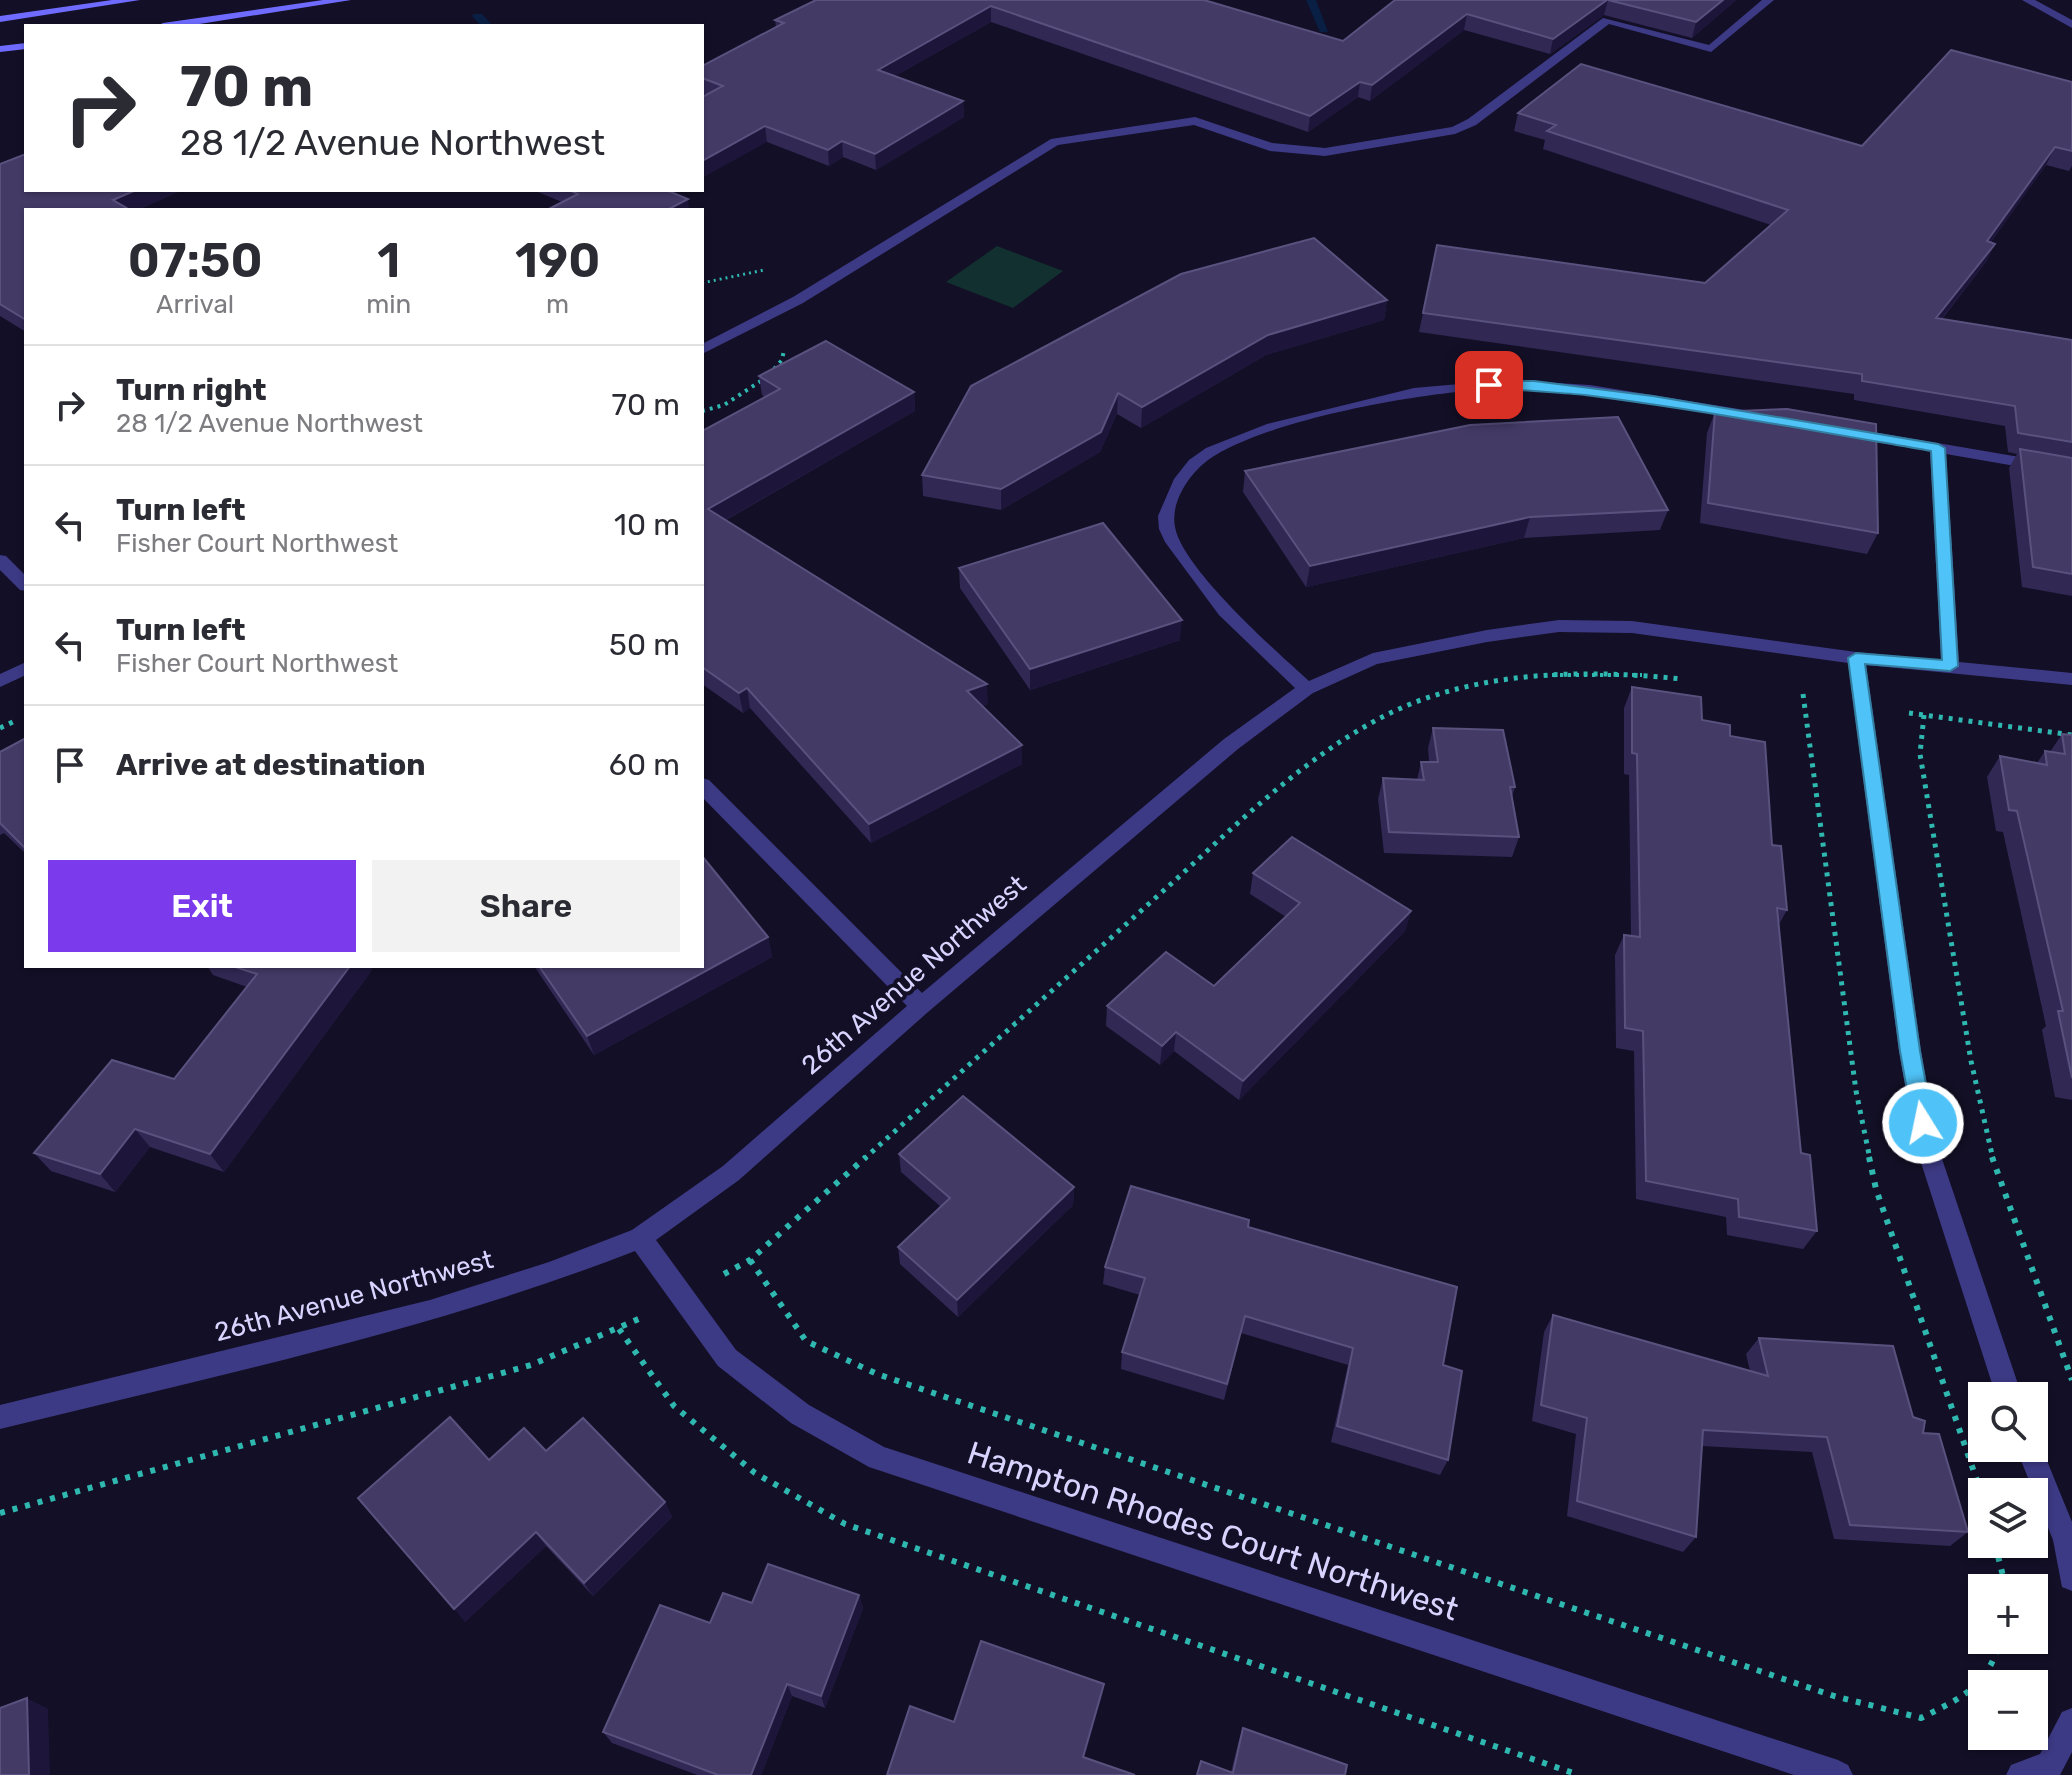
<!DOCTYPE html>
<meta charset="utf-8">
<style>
:root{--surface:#fff;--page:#f2f2f3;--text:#2b2b33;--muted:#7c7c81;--line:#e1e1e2;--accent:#7c3aed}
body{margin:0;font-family:Rubik,sans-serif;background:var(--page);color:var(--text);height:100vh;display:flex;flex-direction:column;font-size:30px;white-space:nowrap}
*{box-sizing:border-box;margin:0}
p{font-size:26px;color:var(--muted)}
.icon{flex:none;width:44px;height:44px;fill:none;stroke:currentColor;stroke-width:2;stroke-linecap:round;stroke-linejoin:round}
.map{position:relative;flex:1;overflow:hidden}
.details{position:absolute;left:24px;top:208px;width:680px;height:760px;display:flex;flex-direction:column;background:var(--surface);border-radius:0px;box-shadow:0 2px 6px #0004}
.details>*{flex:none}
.top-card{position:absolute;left:24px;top:24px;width:680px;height:168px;border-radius:0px;box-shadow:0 2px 6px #0004;background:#fff;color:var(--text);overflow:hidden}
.fabs{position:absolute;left:1968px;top:1382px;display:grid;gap:16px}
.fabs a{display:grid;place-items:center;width:80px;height:80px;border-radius:0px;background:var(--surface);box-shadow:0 2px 6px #0004;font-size:40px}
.pin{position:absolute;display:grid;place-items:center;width:68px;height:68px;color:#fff;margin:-34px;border-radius:16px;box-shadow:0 4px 12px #0006}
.me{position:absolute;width:88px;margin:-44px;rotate:350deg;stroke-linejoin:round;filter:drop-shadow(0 0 6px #0008)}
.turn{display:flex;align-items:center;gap:28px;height:168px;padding:0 24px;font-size:36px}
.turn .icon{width:104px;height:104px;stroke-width:2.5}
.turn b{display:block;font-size:56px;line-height:68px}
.eta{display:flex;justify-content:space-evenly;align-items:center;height:136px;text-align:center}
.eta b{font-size:48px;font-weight:600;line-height:56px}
.primary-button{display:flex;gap:16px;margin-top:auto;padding:16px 24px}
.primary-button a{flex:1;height:92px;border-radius:0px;background:var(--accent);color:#fff;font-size:32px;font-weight:600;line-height:92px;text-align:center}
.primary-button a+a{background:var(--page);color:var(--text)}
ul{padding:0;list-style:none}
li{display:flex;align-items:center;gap:24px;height:120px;padding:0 24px;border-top:2px solid var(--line)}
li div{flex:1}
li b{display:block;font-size:30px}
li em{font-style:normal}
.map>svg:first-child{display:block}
.green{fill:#12302f}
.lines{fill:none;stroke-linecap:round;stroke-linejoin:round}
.stream{fill:#0a1f44;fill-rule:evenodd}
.path-far3{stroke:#2fb8b0;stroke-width:3;stroke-dasharray:2 4;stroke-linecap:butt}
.path-far2{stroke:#2fb8b0;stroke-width:4;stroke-dasharray:3 5;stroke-linecap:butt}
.path-far1{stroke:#2fb8b0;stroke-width:5;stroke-dasharray:4 6;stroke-linecap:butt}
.path{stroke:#2fb8b0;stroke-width:6;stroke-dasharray:5 8;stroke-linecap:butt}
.lane{fill:#3d3a85;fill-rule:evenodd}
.street{fill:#3d3a85;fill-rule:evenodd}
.secondary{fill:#6f6bff;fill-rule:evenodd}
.wall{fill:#312854}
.shaded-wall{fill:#1d163a}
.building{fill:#433a66;stroke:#5a527e;stroke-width:2}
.route{fill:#4fc3f7;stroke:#337fa1;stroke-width:2}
.labels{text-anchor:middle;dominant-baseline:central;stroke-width:8;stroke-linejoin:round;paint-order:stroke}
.street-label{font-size:26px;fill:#d9d4ff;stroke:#130f26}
.near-street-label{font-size:32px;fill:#d9d4ff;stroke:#130f26}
</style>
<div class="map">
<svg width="2072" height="1775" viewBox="0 0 2072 1775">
<rect width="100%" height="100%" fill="#130f26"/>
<path class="green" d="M997,246L1063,271L1013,308L946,282Z"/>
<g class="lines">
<g class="stream">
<path d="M1306,0H1316L1328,32H1320Z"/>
<path d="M474,14H482L493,26H481L472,16Z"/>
</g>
<path class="path-far3" d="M702,283L764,270"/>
<g class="path-far2">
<path d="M774,369L782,360L784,350"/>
<path d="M702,411L724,405L764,379"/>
<path d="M1544,675H1642"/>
</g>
<g class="path-far1">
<path d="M1803,694L1856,1091L1870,1159"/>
<path d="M1909,713L2072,735"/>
<path d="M1924,715L1920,754L1971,1061L1993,1159"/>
<path d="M0,728L17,720"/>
<path d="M864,1159C963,1070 1063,981 1162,892C1237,825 1318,741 1413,703C1498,670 1593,670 1682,679"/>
</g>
<g class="path">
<path d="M1869,1157L1876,1189L1982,1495"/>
<path d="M1992,1157L2072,1380"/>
<path d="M750,1260L806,1341L877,1374L1834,1696L1921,1718C1961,1698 1988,1687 2000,1640"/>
<path d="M724,1274L750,1260L866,1157"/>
<path d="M619,1329L674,1406L755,1473L845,1524L1579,1775"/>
<path d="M0,1513L531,1365L641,1318"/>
<path d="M1995,1544L2006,1588"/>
</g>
<g class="lane">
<path d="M1762,0H1774L1711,52L1609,24L1476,125L1455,134L1325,156L1270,151L1194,125L1058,145L803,303L702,354V344L793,297L1051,139L1195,117L1272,143L1325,148L1452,127L1468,119L1603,18L1709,45Z"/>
<path d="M0,555L6,556L26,576V591L20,590L0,570Z"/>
</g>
<g class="street">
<path d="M2022,0H2035L2072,20V28Z"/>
<path d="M1505,380L1590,385L1751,411L1759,416L1751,421C1670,407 1588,389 1506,389C1434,389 1266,419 1208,460C1189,474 1170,503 1175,527C1182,568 1277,652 1309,681L1373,653L1487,630L1559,620L1632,621L1856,652L1941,660L1930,451L1850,438L1842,433L1850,428L2072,466V476L1946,454L1959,662L2072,673V685L1866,665L1921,1051L1938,1147L2022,1396H1996L1916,1147L1899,1051L1848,663L1632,633L1559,632L1487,642L1377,664L1313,693L1238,749L928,1012L739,1180L656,1240L736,1350L809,1405L884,1447L1838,1760L1848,1765L1853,1775H1794L869,1467L791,1423L718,1366L635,1251C430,1331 214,1376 0,1429V1405L430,1300L549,1262L632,1230L723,1166L907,1006L702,797V778L709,780L922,993L1224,739L1295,688L1219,615L1165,542L1159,529L1158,516L1174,479L1189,460L1206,448L1267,424L1414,388Z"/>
<path d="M26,662V675L0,687V674Z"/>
<path d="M2034,1437L2038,1439L2072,1522V1591L2062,1587L2053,1540L2016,1448H2034Z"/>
<path d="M2072,1708V1752L2060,1775H2006L2011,1765L2040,1754L2062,1712Z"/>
</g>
<g class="secondary">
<path d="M112,0H140L0,22V16Z"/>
<path d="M323,0H351L187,26H157L163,23Z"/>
<path d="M26,43V49L0,52V46Z"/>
</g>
</g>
<g class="wall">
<path d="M816,0H1204L1343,41L1395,0H1736L1692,38L1604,15L1550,54L1464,30L1370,101L1358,97L1308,132L991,22L895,76L963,101L964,117L876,170L843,157L829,166L767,142L707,95L702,93V66L776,28L775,20Z"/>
<path d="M2072,82V166L2069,171L2046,165L1991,242L1995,244L1986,262L1942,319L2072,340V596L2022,587L2009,468L2017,454L2008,452L2005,426L1854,400V394L1419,332L1437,245L1705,283L1771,225L1543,149L1545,140L1514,131L1518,113L1862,146Z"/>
<path d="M0,164L26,190H182L138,210H26V332L0,316Z"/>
<path d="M533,190H682L562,202Z"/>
<path d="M1387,300L1384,320L1266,355L1141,428L1117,414L1100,452L1001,510L923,496L922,475L971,386Z"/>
<path d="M759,376L914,392L915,411L726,520L988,704L982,706L1022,745V764L871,843L750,708L743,713L702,684V431L765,397L762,395Z"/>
<path d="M1715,412L1878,533L1867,554L1700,523L1707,433Z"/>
<path d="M1245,471L1668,510L1660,530L1524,538L1306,587L1243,492Z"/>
<path d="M959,568L1180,640L1030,690L960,588Z"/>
<path d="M1632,687L1702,720L1730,736L1772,845L1787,910L1778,926L1801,1153L1817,1231L1803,1249L1727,1235L1726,1217L1636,1199L1634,1051L1616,1048L1615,955L1624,935L1631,936L1629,775L1624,774V708Z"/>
<path d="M1433,728L1515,787L1512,797L1519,837L1512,857L1384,853L1378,799L1383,778L1417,780L1421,762H1429L1428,748Z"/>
<path d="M2062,734L2072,735V1100L2055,1097L2042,1030L2046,1026L2003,832L1996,831L1987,777L2000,756L2037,763L2045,751L2050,752Z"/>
<path d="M26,738V854L4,833L0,835V752Z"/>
<path d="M1253,873L1411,911L1405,931L1239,1100L1174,1051L1160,1065L1106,1026L1107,1006L1214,986L1286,917L1250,894Z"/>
<path d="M768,937L772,957L594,1055L534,966H702Z"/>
<path d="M207,966H370L372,970L224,1172L150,1147L115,1192L51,1171L34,1153L174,1079L247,987L213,975Z"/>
<path d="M899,1154L1074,1187L1073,1205L958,1317L900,1264L898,1247L941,1207L901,1172Z"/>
<path d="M1248,1227L1443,1365L1448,1460L1440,1475L1331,1442L1348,1365L1241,1333L1224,1400L1121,1369L1122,1352L1140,1295L1103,1284L1105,1267Z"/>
<path d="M1553,1315L1750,1371L1746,1354L1759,1338L1913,1417L1923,1433L1968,1532L1950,1546L1834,1539L1812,1452L1702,1446L1696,1537L1683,1552L1567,1516L1576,1434L1532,1421L1544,1332Z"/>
<path d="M546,1451L665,1502L672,1517L593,1596L546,1546L465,1622L489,1460Z"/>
<path d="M859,1595L863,1608L825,1708L792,1696L761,1775H697L612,1743L603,1732L710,1623L752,1603Z"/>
<path d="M1243,1728L1345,1775H1196L1201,1761L1231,1772L1239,1740Z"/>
</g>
<g class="shaded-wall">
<path d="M1608,0L1604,15L1550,54L1553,39Z"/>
<path d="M1723,0H1736L1692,38L1696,22Z"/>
<path d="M991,6V22L879,85L878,70Z"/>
<path d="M1467,14L1464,30L1370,101L1372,85Z"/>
<path d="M1360,82L1358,97L1308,132L1310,116Z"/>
<path d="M963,101L964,117L876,170L875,154Z"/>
<path d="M765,126L767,142L702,178V161Z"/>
<path d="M842,141L843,157L829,166L828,150Z"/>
<path d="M2055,147L2046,165L1978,260L1987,241Z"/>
<path d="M136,190H182L138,210H117L113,200Z"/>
<path d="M657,190H682L659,203Z"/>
<path d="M688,199L689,210H667Z"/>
<path d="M1995,244L1986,262L1927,337L1936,318Z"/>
<path d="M1387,300L1384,320L1266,355L1141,428L1142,407L1268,335Z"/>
<path d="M914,392L915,411L711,528L708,509Z"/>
<path d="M1118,393L1117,414L1100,452L1001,510V489Z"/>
<path d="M1530,517L1524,538L1306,587L1310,566Z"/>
<path d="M1182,620L1180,640L1030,690V669Z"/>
<path d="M987,684L988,704L967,710V691Z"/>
<path d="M747,688L750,708L743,713L739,693Z"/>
<path d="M1022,745V764L871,843L869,824Z"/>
<path d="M1411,911L1405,931L1239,1100L1243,1081Z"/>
<path d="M768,937L772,957L594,1055L587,1036Z"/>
<path d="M350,966H370L372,970L224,1172L210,1154Z"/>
<path d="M1176,1032L1174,1051L1160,1065L1162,1046Z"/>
<path d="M135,1129L150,1147L115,1192L100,1174Z"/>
<path d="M1074,1187L1073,1205L958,1317L957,1300Z"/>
<path d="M665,1502L672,1517L593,1596L584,1583Z"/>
<path d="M536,1532L546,1546L465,1622L454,1609Z"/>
<path d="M859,1595L863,1608L825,1708L821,1696Z"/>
<path d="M787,1684L792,1696L761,1775H751Z"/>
<path d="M1104,1684L1102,1696L1082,1767L1083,1757Z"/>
<path d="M27,1698L48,1709L50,1775H29Z"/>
</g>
<g class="building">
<path d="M816,0H1204L1343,41L1395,0H1607L1553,39L1467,14L1372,85L1360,82L1310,116L991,6L878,70L963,101L875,154L842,141L828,150L765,126L702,161V97L723,86L702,78V66L784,23L775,20Z"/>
<path d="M1608,0H1723L1696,22Z"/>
<path d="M1951,50L2072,82V151L2055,147L1987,241L1995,244L1936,318L2072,340V442L2018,433L2015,406L1862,381V374L1423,313L1437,245L1705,283L1788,210L1547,131L1556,125L1518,113L1581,64L1862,146Z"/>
<path d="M26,154V190H136L113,200L130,210H26V320L0,304V164Z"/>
<path d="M569,190H666L688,199L667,210H547L578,194Z"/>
<path d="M1314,238L1387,300L1268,335L1142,407L1118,393L1101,432L1001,489L922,475L971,386L1181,274Z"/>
<path d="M826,341L914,392L708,509L987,684L967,691L1022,745L869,824L747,688L739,693L702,667V431L780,389L759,376Z"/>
<path d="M1787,409L1876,424L1878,533L1708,503L1715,412Z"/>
<path d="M1618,417L1668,510L1530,517L1310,566L1245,471L1470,425Z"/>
<path d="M2020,449L2072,458V574L2033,567Z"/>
<path d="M1103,523L1182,620L1030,669L959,568Z"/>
<path d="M1632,687L1701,697L1702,720L1730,725V736L1765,742L1772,845L1781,846L1787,910L1777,908L1801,1153L1810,1155L1817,1231L1739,1217L1738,1199L1646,1181L1643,1031L1625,1028L1624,935L1640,937L1637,754L1632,753Z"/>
<path d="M1433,728L1503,730L1515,787H1510L1519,837L1389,832L1383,778L1424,780L1421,762H1438Z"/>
<path d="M2062,734L2072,735V1078L2058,1011H2063L2017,811L2009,810L2000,756L2047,765L2045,751L2065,754Z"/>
<path d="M26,738V849L0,823V752Z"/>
<path d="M1292,837L1411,911L1243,1081L1176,1032L1162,1046L1107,1006L1166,952L1214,986L1300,903L1253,873Z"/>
<path d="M702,856L768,937L587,1036L539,966H702Z"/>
<path d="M232,966H350L210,1154L135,1129L100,1174L34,1153L112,1060L174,1079L257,974Z"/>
<path d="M963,1096L1074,1187L957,1300L898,1247L950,1198L899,1154Z"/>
<path d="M1131,1186L1249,1220L1248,1227L1457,1287L1443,1365L1462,1371L1448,1460L1337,1426L1353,1348L1245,1316L1227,1384L1122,1352L1145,1278L1105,1267Z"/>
<path d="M1553,1315L1768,1376L1759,1338L1893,1346L1913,1417L1925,1421L1923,1433L1939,1434L1968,1532L1850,1525L1827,1437L1703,1430L1696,1537L1577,1501L1587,1418L1541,1405Z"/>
<path d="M450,1417L489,1460L524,1428L546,1451L583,1418L665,1502L584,1583L536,1532L454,1609L358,1498Z"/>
<path d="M768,1564L859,1595L821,1696L787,1684L751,1775H718L603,1732L660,1605L710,1623L723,1593L752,1603Z"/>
<path d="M981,1641L1104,1684L1083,1757L1135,1775H887L910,1706L954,1722Z"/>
<path d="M27,1698L29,1775H0V1708Z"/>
<path d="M1243,1728L1347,1765L1345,1775H1197L1201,1761L1233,1773Z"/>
</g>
<path class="route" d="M1534,381L1653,396L1938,444L1945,448L1958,666L1950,671L1865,664L1920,1051L1933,1123L1930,1129L1923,1132L1916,1129L1913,1123L1900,1051L1848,658L1856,653L1942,660L1931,451C1816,431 1701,410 1585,395C1570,393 1487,389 1482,385L1489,381Z"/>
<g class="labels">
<g class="street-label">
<text transform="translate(914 975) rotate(-41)">26th Avenue Northwest</text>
<text transform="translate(354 1296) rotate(-15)">26th Avenue Northwest</text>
</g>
<g class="near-street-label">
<text transform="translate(1213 1531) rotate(18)">Hampton Rhodes Court Northwest</text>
</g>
</g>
</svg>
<div class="fabs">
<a><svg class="icon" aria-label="search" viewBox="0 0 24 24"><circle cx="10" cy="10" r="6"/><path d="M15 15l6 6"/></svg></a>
<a><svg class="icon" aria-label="layers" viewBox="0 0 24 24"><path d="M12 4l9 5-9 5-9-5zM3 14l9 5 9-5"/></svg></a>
<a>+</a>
<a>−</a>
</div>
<div class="pin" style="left:1489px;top:385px;background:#d93025"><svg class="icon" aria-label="arrive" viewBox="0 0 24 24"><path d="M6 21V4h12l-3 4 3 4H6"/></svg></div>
<svg class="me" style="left:1923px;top:1123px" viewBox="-20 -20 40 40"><circle r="17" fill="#4fc3f7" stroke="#fff" stroke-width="3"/><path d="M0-11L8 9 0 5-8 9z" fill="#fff"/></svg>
<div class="top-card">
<div class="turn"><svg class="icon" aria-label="right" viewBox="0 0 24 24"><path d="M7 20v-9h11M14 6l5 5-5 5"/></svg><div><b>70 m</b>28 1/2 Avenue Northwest</div></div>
</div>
<section class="details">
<div class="eta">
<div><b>07:50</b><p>Arrival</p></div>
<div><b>1</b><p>min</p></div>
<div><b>190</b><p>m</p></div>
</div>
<ul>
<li><svg class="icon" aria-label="right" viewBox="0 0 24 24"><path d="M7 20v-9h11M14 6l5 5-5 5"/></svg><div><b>Turn right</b><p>28 1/2 Avenue Northwest</p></div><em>70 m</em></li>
<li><svg class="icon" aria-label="left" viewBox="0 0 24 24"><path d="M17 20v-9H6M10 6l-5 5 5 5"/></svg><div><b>Turn left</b><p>Fisher Court Northwest</p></div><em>10 m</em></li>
<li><svg class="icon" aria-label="left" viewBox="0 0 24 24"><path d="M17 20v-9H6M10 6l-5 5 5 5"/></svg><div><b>Turn left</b><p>Fisher Court Northwest</p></div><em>50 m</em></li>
<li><svg class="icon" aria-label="arrive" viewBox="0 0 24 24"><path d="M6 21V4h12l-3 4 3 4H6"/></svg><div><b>Arrive at destination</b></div><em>60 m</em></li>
</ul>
<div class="primary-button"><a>Exit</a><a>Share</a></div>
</section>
</div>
